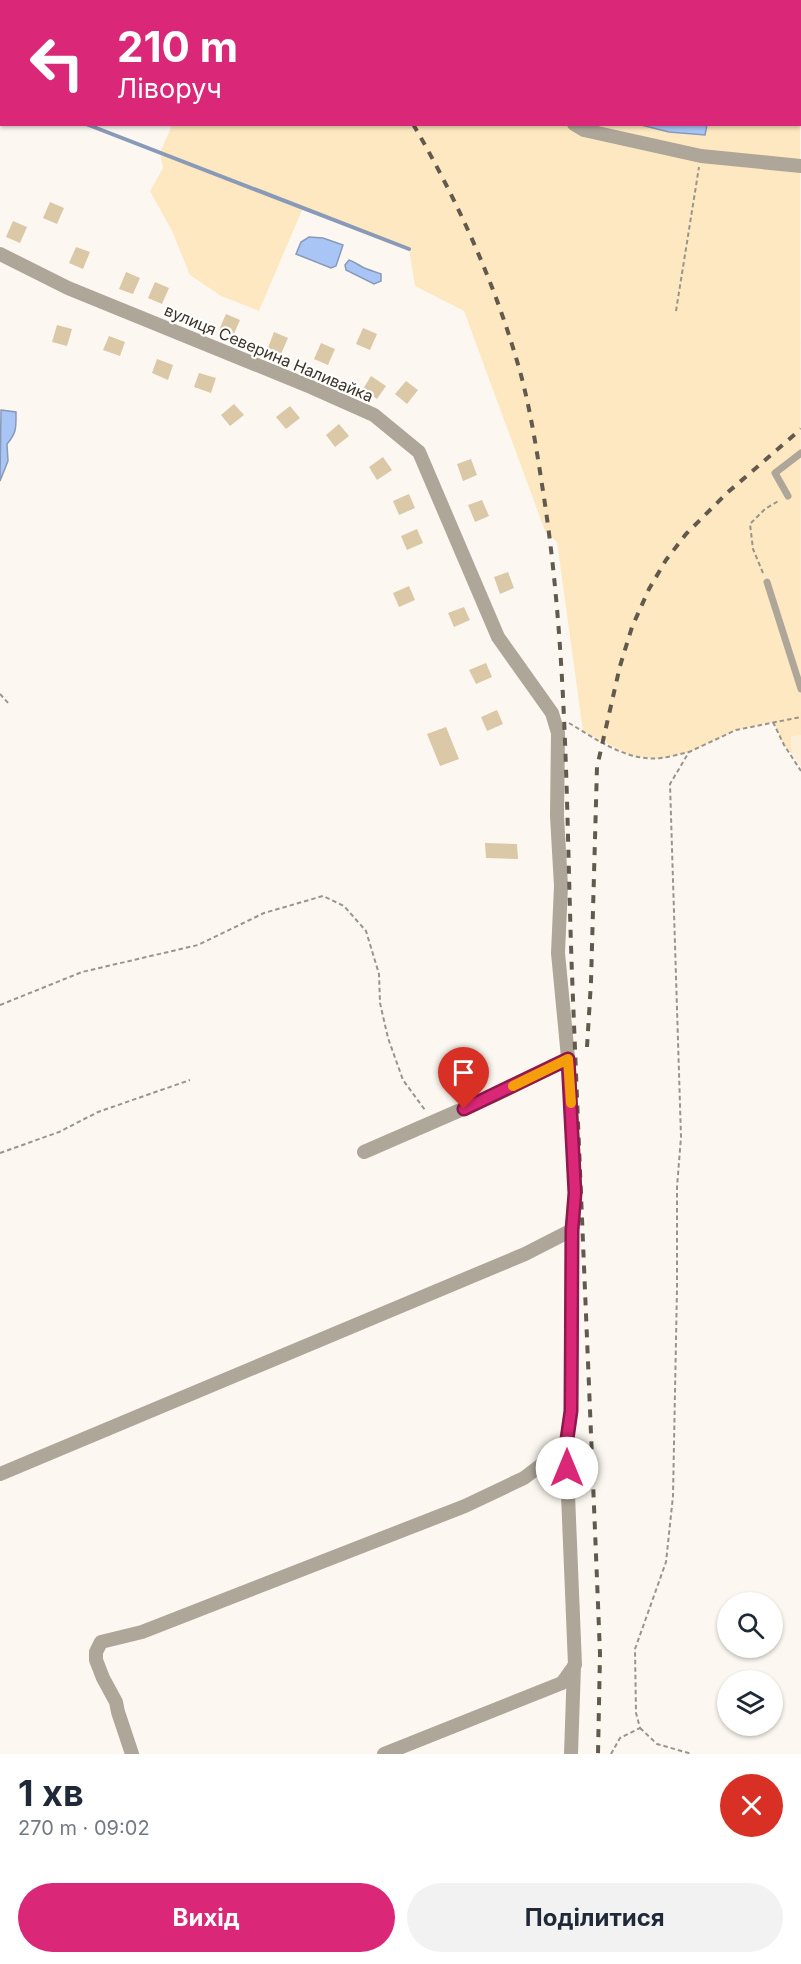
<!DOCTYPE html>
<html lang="uk">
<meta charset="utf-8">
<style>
:root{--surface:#fff;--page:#f2f2f3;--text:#1f2937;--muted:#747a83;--accent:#db2777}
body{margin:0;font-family:Inter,sans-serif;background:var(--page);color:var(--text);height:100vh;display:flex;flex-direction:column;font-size:22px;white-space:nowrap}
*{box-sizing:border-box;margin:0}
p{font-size:20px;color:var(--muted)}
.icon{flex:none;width:33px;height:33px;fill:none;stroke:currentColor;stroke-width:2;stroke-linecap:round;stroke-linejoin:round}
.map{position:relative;height:1754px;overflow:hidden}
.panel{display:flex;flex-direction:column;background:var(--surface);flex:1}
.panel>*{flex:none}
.banner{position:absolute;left:0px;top:0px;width:801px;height:126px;box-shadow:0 2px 4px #0004;background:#db2777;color:#fff;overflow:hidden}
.fabs{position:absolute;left:717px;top:1592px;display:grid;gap:12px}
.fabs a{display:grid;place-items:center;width:66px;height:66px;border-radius:50%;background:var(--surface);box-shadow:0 2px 4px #0004;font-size:30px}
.pin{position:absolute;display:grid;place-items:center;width:51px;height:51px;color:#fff;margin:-62px -26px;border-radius:50% 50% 50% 0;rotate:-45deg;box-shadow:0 0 6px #0007}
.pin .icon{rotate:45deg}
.me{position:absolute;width:66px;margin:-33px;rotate:0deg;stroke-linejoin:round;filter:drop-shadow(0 0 4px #0008)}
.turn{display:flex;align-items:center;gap:21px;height:126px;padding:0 18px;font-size:27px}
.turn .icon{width:78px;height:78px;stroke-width:2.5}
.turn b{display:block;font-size:42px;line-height:51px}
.round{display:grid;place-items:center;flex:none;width:63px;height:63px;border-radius:32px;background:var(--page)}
.overview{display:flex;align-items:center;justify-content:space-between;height:102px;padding:0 18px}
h1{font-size:36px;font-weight:700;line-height:45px}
.action{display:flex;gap:12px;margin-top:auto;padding:12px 18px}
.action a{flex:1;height:69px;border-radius:36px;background:var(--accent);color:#fff;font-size:24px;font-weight:700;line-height:69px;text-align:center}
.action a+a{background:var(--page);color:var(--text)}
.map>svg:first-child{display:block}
.built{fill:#fdefd7}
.green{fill:#fee8c1}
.water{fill:#a9c5f6;stroke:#899ab8;stroke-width:1.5}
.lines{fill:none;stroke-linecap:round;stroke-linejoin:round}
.stream{stroke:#899ab8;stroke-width:4}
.building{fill:#dac8a7}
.path{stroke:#9a958a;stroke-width:2;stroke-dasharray:4.5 3;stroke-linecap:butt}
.service{stroke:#aea698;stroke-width:7}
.minor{stroke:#aea698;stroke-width:14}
.rail{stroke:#615a4d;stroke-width:4;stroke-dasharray:8 8;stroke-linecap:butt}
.route-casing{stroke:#8e194d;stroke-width:15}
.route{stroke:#db2777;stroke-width:10}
.slow{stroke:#f59e0b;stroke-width:10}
.labels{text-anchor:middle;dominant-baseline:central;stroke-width:4.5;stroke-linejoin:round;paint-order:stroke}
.street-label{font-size:16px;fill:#3d3628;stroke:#fff}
</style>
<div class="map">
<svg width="801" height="1754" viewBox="0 0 801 1754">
<rect width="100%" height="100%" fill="#fcf8f1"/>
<path class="built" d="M801,735V767L792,754L791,737Z"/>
<g class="green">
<path d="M237,0H774L775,1L236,2Z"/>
<path d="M800,56L801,735L791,737L792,754L784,745L773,722L736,730L689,752L659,759L632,756L583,731L557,542L545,531L464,311L415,286L409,249L303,208L259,311L221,296L190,275L172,231L150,191L163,168L160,153L172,125L800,124Z"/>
</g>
<g class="water">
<path d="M641,125H707L705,135L669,132Z"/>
<path d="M309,237L323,238L343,245L336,266L331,268L296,254L301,242Z"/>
<path d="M349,260C356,262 360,267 367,269C372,271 376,272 381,274V281L374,284L346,270L345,265Z"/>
<path d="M1,410L16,412C16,428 17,432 7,444L8,461L0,481Z"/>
</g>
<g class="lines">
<g class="stream">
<path d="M0,91L2,92"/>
<path d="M86,124L409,249"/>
</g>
</g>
<g class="building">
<path d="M50,202L64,208L57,224L43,218Z"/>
<path d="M13,221L27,227L20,243L6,237Z"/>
<path d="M76,247L90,252L83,269L69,263Z"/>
<path d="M126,272L140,278L133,294L119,289Z"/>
<path d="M155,282L169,288L162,304L148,298Z"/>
<path d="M226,314L240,320L233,336L219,330Z"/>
<path d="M57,325L72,329L67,346L52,342Z"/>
<path d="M363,328L377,334L370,350L356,344Z"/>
<path d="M274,332L288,338L281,354L268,348Z"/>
<path d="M109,336L125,342L120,356L103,350Z"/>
<path d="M321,343L335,349L328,365L314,359Z"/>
<path d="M157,359L173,365L168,380L152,373Z"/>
<path d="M199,373L216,378L211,393L194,387Z"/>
<path d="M371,376L386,386L377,399L363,389Z"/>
<path d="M406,381L418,390L407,404L395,394Z"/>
<path d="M234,404L244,415L230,426L221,415Z"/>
<path d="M290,406L300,418L286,429L276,417Z"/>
<path d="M339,424L349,436L335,447L326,435Z"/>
<path d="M383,457L392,470L377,480L369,467Z"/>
<path d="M471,459L477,475L463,481L457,464Z"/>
<path d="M409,494L415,508L399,515L393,501Z"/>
<path d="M482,500L489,516L475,522L468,505Z"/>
<path d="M417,529L423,543L407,550L401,536Z"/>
<path d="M508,572L514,588L500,594L494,577Z"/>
<path d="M409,586L415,600L399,607L393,593Z"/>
<path d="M464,607L470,620L454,627L448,613Z"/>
<path d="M486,663L492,677L476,684L469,670Z"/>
<path d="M497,710L503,724L487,731L481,717Z"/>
<path d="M446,727L459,759L440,766L427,734Z"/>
<path d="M485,843L517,844L518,859L486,858Z"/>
</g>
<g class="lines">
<g class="path">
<path d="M676,311L699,167"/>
<path d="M763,573L753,549L750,524L765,509L780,500"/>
<path d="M0,694L10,705"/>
<path d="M773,722L784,745L801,771"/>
<path d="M569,723C596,739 627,762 661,758C670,757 680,754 689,752"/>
<path d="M0,1005L82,972L198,945L264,913L323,896L344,906L366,931L379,974L380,1003L388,1038L403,1080L425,1110"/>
<path d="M0,1153L59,1132L98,1112L190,1080"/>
<path d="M640,1728L657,1744L692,1754"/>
<path d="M611,1754L620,1738L640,1728L636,1713L635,1649L666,1562L673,1496L677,1288V1187L681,1137L670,784L689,752L736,730L801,717"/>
</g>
<g class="service">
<path d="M796,0L797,2"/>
<path d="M800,15L801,22"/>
<path d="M788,496L775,473L801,453"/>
<path d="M767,582L801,689"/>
</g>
<g class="minor">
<path d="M479,0L480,2"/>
<path d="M574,124L584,130L701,156L801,166"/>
<path d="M0,254L68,288L311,387L374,415L419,452L498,637L552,713L558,733L557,816L561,886L558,953L569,1068L575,1193L572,1230L525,1254L0,1474"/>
<path d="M364,1152L495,1095L568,1059"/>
<path d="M132,1754L118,1712L116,1702L103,1678L96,1660V1652L101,1642L142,1632L465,1506L524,1478L566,1446"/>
<path d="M384,1754L562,1683L575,1665L566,1446L571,1411L572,1230"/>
<path d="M571,1754L574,1666"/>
</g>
<g class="rail">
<path d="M336,0L337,2"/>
<path d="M413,124C459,203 497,288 521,375C531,413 537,452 543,491C568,651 566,813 572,974C581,1201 591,1428 600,1654L598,1754"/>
<path d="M587,1047L591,982L597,767L620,666L632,627L649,589L666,560L686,534L727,493L801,429"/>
</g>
</g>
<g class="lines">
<defs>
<path id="route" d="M464,1109L568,1059L575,1193L572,1230L571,1411L566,1446L567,1468"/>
</defs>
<use href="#route" class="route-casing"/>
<use href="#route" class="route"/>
<path class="slow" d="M513,1086L568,1059L571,1103"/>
</g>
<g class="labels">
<g class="street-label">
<text transform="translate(269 353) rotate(23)">вулиця Северина Наливайка</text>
</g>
</g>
</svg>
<div class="fabs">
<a><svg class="icon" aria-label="search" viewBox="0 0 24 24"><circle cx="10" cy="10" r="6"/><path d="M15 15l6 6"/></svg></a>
<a><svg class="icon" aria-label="layers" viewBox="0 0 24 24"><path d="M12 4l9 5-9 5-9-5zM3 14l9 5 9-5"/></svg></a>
</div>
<div class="pin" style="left:464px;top:1109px;background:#d93025"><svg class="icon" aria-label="arrive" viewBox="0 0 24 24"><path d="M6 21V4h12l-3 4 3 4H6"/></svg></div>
<svg class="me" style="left:567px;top:1468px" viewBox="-20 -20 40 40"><circle r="19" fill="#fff"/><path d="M0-13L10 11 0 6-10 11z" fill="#db2777"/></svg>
<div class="banner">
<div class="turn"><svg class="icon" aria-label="left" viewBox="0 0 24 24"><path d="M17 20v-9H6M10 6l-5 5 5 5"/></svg><div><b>210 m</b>Ліворуч</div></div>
</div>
</div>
<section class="panel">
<div class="overview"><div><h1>1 хв</h1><p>270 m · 09:02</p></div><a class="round" style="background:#d93025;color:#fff"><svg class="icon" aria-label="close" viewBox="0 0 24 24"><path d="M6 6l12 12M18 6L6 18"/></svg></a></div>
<div class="action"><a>Вихід</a><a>Поділитися</a></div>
</section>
